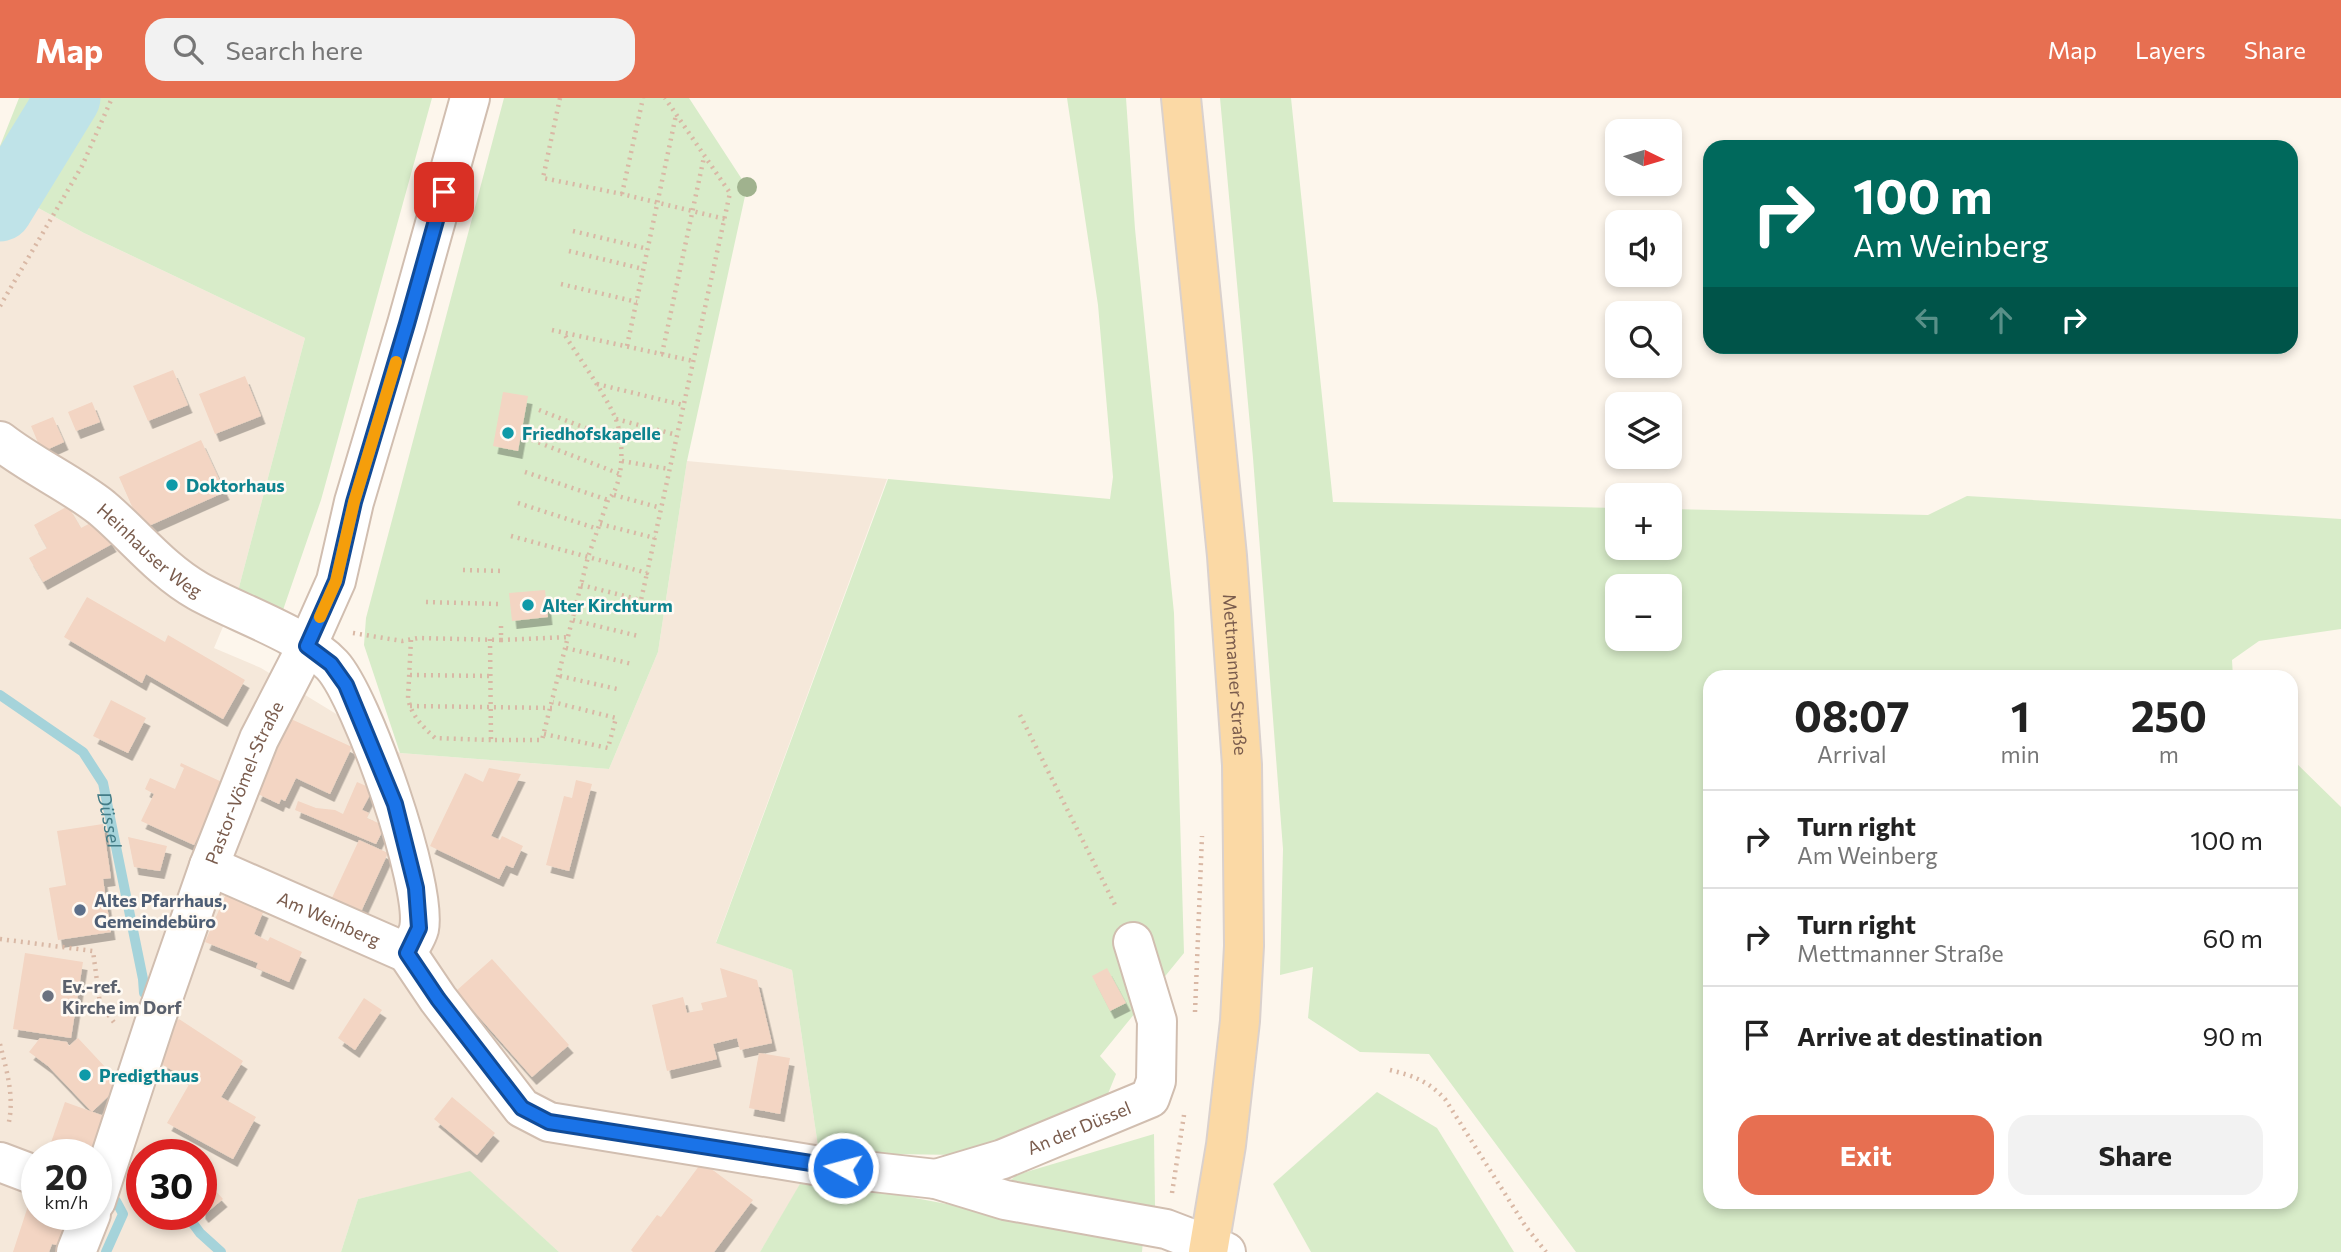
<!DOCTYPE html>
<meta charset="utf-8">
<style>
:root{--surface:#fff;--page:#f2f2f2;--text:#222;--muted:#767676;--line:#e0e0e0;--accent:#e76f51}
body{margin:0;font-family:Commissioner,sans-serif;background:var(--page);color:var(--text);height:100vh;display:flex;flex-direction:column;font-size:26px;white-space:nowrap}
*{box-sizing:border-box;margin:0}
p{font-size:23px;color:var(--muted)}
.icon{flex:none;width:38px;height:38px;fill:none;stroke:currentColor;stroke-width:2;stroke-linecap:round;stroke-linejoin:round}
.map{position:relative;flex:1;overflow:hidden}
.drawer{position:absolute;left:1703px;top:572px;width:595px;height:539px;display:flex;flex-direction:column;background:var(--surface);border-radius:21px;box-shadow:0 4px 10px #0003}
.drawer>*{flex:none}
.banner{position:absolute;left:1703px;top:42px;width:595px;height:214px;border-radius:21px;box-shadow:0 4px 10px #0003;background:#00695c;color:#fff;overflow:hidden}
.needle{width:46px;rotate:95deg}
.fabs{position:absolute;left:1605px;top:21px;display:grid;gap:14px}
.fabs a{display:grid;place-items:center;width:77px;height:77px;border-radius:14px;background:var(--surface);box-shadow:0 4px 10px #0003;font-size:35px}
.speed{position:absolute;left:21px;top:1041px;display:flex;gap:14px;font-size:35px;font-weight:700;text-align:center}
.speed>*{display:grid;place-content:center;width:91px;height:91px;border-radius:50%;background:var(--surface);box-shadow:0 4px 10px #0003;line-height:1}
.speed small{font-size:18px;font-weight:400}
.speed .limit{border:10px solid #d22;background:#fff;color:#111}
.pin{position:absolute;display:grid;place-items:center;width:60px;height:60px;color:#fff;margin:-30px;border-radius:14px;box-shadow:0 4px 10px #0006}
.me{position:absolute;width:77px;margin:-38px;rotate:277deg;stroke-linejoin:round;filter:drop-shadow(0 0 5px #0008)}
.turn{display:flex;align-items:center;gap:24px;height:147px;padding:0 35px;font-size:32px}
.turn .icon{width:91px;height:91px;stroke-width:2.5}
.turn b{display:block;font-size:49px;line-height:60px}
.lanes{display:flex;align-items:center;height:66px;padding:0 35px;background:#0003;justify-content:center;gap:35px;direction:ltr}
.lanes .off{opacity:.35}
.eta{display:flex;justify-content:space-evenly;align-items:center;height:119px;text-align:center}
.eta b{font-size:42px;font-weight:700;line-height:49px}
.primary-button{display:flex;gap:14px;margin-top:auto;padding:14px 35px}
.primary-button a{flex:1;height:80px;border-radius:21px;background:var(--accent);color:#fff;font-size:28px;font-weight:700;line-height:80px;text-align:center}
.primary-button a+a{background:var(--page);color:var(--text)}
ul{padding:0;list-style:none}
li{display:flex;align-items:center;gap:21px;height:98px;padding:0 35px;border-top:2px solid var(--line)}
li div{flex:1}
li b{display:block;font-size:26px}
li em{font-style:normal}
header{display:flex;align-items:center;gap:42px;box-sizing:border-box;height:98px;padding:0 35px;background:var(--accent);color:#fff}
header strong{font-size:33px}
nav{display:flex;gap:38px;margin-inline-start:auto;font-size:24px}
.search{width:490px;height:63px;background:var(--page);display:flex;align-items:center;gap:18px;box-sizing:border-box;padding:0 24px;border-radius:21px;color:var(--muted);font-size:26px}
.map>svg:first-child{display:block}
.residential{fill:#f5e8da;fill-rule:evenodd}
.green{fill:#d8ecc9;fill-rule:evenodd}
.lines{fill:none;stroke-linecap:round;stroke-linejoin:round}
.stream{stroke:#a5d3da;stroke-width:10}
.river{stroke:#bfe3e8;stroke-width:65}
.building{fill:#f3d5c3;filter:url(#shadow)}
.minor-casing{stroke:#d1beb0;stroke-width:42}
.major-casing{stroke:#dad1cd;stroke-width:42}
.path{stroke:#d9b8a5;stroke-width:4.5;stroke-dasharray:2 5;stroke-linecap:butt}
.minor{stroke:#fff;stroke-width:38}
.major{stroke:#fbd9a5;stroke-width:38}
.tree{fill:#a0b28e}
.route-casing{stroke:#114b97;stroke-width:18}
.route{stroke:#1a73e8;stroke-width:12}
.slow{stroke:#f59e0b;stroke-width:12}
.culture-dot{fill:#0f9aa8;stroke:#fffaf3;stroke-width:2.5}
.service-dot{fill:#5c6f8a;stroke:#fffaf3;stroke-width:2.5}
.worship-dot{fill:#6b7280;stroke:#fffaf3;stroke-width:2.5}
.labels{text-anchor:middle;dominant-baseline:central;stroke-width:5;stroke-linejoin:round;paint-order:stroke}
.culture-label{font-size:18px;font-weight:bold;fill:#0d838f;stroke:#fffaf3;text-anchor:start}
.street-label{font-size:18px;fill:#7a5c4d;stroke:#fffaf3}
.service-label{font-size:18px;font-weight:bold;fill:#4e5e75;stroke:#fffaf3;text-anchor:start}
.worship-label{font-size:18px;font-weight:bold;fill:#5b616d;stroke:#fffaf3;text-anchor:start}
.water-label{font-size:19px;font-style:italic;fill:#437c86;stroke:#fffaf3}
</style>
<header>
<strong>Map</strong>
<div class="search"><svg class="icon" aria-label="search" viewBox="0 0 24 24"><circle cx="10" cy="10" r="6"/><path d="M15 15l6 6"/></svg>Search here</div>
<nav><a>Map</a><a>Layers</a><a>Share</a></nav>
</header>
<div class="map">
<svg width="2341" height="1154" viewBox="0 0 2341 1154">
<defs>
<filter id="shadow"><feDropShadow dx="4.5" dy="8" stdDeviation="0" flood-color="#0004"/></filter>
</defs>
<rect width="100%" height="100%" fill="#fdf6ec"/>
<path class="residential" d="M0,89L84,135L305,240L238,493L214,550L261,570L400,655L609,671L658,554L687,363L887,381L716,844L792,872L819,1055L760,1154H559L470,1074L358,1101L341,1154H0ZM37,1057H96V1116H37ZM142,1057H201V1116H142Z"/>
<g class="green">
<path d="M19,0H432L321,402L283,512L238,493L305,240L84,135L0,89V48Z"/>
<path d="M504,0H689L747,89L687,363L658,554L609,671L400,655L364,547L366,520Z"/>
<path d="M1067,0H1126L1135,131L1174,515L1184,855L1100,958L1116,976L1103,1008L960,1057L819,1055L792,872L716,845L888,381L1110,401L1113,379L1098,207Z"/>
<path d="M1220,0H1291L1333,404L1617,410V450H1670V411L1928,417L1967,398L2341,421V531L2259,543L2232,562L2233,579H1710V1104H2291V660L2341,709V1154H1576L1429,956L1360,954L1308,920L1313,869L1280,877L1283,751L1253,360ZM1670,488V541H1617V488Z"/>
<path d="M1377,994L1437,1030L1514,1154H1311L1273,1086Z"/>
<path d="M1154,1036L1155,1108L1007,1086L1016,1077Z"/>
<path d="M470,1073L559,1154H341L358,1101Z"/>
<path d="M804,1079L1143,1143L1142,1154H760Z"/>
</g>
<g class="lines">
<g class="stream">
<path id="s1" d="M0,597L83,654L103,685L143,881L144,895"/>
<path d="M186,1116L200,1135L221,1154"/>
<path d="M106,1154L123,1116L116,1103"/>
</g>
<path class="river" d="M0,111L68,0"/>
</g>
<g class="building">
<path d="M173,272L188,307L148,323L133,288Z"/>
<path d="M245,278L261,318L215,336L199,296Z"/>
<path d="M503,294L528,298L518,353L493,348Z"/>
<path d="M92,304L100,324L76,333L68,314Z"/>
<path d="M53,319L64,344L42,354L31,328Z"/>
<path d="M201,342L225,394L142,431L119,379Z"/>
<path d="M68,408L81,430L98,421L112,446L43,484L29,460L47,450L34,427Z"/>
<path d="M545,492L548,519L512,523L509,495Z"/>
<path d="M87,499L165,544L168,537L245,582L223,621L146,576L142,585L64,539Z"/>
<path d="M111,602L146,620L128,655L93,638Z"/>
<path d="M291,621L352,649L330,696L296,680L285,703L281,701L279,706L256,695Z"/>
<path d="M181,665L224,685L194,747L141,723L154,696L145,691L150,680L175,691L184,670L180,668Z"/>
<path d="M489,670L521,676L491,738L500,742L502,738L523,748L513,770L506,767L499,781L430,748L465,675L483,684Z"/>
<path d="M576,682L592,686L569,773L546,767L564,698L572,700Z"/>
<path d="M357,684L373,691L362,712L369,715L367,720L385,728L376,746L295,712L298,703L316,710L335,712L343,716Z"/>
<path d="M103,726L111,780L103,781L111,834L58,842L49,790L66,787L57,733Z"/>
<path d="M128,739L167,748L160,773L134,769Z"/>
<path d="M359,742L388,755L359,818L330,804Z"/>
<path d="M226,796L264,812L254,836L268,843L270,839L302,854L289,884L256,870L258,865L205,844Z"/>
<path d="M25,855L83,864L71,940L13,931Z"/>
<path d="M492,861L569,947L532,979L456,893Z"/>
<path d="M720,870L757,882L772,945L740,952L737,940L713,946L717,961L667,973L652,907L683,899L687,915L703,912L701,905L727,899Z"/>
<path d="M1107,870L1126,905L1110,913L1092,878Z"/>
<path d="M364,900L382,912L355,952L338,940Z"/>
<path d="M179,921L243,963L221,999L256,1019L233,1061L167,1025L191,983L163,967L164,935Z"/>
<path d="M40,940L67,944L69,948L78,940L121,986L92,1014L48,968L29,954Z"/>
<path d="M759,955L790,960L780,1016L749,1010Z"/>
<path d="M452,999L495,1035L477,1057L434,1021Z"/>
<path d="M65,1004L104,1018L91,1057L47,1056Z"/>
<path d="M702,1064L753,1102L714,1154H633L631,1152L657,1117L661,1119Z"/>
<path d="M201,1077L223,1101L204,1117L201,1113Z"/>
<path d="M29,1105H37V1116H68L57,1147L52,1146L49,1154H13Z"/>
</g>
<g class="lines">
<defs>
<g id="minor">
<path id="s2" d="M0,343C32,368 72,386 102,410C134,437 161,472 198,493C235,514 304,537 332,567C362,599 428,788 419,831C417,839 411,847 407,855"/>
<path id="s3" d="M209,768L407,855"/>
<path d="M407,855L438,901L522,1010L549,1024L820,1068L936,1081L1005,1102L1166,1131L1226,1154"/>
<path d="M0,1064L37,1078"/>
<path id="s4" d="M936,1081L1003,1061L1150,1000L1156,983L1157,923L1133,844"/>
<path id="s5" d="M96,1103L155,923L209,768L259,641L307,548L336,483L354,404L407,226L470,0"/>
<path d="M76,1154L91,1116"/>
</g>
<g id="major">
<path id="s6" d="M1181,0L1227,458L1242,667L1244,848L1240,923L1226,1047L1208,1154"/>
</g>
</defs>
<use href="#minor" class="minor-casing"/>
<use href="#major" class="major-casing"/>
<g class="path">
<path d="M560,0L543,80L622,96L725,121"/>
<path d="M622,96L643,0"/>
<path d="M573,133L648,151"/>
<path d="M569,153L643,171"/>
<path d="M561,186L637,204"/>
<path d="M0,208L82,68L112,0"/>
<path d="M552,232L693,263"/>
<path d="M627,248L676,17"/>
<path d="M662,256L704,59"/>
<path d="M597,286L683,307"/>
<path d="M539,312L619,343"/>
<path d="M616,321L677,337"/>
<path d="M532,342L620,376"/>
<path d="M622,363L669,371"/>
<path d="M525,374L608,402"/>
<path d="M614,397L661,410"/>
<path d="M518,405L598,431"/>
<path d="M600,426L655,440"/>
<path d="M511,438L647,475L730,95L665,0"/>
<path d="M463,472L504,473"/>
<path d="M581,487L641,502L647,475"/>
<path d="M426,504L499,506"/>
<path d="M573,522L638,538"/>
<path d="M353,535L402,543L418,540L501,542V527"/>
<path d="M490,541L491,642H542L588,459L608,402C625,386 624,339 615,319C601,289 580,262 563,234"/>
<path d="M411,542L408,600C411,617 422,628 435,640L491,642"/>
<path d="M501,542L569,539"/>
<path d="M566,550L632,566"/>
<path d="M410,577L491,578"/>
<path d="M560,578L617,591"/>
<path d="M410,608L552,610"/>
<path d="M1020,617L1117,811"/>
<path d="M544,636L608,650L616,620L553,604"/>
<path d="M0,841L93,853L100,906L116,927"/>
<path d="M1195,914L1202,738"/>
<path d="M0,946C7,974 15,1000 8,1028"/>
<path d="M1390,972C1414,978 1428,983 1445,1001L1526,1129L1546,1154"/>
<path d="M1172,1095L1184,1017"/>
</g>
<use href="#minor" class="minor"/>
<use href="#major" class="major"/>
</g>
<circle class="tree" cx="747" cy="89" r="10"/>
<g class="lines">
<defs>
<path id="route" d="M444,94L407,226L354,404L336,483L307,548L331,566L346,587L395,706L416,790L419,830L407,855L438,901L522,1010L549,1024L843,1070"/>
</defs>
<use href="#route" class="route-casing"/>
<use href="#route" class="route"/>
<path class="slow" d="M320,519L336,483L354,404L396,264"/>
</g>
<g class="culture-dot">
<circle cx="508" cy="335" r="7"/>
<circle cx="172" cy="387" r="7"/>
<circle cx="528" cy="507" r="7"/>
<circle cx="85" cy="977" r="7"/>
</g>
<circle class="service-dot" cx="80" cy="812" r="7"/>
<circle class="worship-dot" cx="48" cy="898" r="7"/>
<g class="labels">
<g class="culture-label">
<text x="522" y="335">Friedhofskapelle</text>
<text x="186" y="387">Doktorhaus</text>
<text x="542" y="507">Alter Kirchturm</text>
<text x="99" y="977">Predigthaus</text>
</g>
<g class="street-label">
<text stroke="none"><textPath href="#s2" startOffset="186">Heinhauser Weg</textPath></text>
<text stroke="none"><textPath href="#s6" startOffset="579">Mettmanner Straße</textPath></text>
<text stroke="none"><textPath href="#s5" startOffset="444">Pastor-Vömel-Straße</textPath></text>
<text stroke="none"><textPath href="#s3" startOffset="131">Am Weinberg</textPath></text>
<text stroke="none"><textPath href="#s4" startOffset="152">An der Düssel</textPath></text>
</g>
<g class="service-label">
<text x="94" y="802">Altes Pfarrhaus,<tspan x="94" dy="21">Gemeindebüro</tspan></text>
</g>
<g class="worship-label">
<text x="62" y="888">Ev.-ref.<tspan x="62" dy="21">Kirche im Dorf</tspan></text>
</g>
<g class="water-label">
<text stroke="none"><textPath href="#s1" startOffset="175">Düssel</textPath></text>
</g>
</g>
</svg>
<div class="fabs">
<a><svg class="needle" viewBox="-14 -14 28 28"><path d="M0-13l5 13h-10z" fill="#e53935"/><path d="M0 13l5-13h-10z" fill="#767676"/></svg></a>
<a><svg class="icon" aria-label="sound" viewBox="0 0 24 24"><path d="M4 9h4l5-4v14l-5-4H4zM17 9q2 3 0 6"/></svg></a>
<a><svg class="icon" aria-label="search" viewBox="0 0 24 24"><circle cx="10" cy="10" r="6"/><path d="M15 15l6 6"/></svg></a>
<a><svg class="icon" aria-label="layers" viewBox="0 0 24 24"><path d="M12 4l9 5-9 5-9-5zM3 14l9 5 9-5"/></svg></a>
<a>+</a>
<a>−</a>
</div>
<div class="speed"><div>20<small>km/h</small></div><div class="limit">30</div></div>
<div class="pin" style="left:444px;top:94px;background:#d93025"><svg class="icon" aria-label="arrive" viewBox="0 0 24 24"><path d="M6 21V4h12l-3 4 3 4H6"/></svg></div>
<svg class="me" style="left:843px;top:1070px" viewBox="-20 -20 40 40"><circle r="17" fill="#1a73e8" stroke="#fff" stroke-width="3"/><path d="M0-11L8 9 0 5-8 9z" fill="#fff"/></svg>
<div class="banner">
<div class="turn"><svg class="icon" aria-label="right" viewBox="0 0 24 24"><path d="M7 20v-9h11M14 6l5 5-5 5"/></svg><div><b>100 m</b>Am Weinberg</div></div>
<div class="lanes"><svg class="icon off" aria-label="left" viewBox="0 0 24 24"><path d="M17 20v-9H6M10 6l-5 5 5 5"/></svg><svg class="icon off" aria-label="ahead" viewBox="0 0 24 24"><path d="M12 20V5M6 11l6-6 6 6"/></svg><svg class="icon" aria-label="right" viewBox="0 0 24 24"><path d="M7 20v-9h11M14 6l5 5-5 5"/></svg></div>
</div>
<section class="drawer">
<div class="eta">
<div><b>08:07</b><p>Arrival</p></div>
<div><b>1</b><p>min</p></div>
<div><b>250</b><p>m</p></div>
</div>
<ul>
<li><svg class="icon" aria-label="right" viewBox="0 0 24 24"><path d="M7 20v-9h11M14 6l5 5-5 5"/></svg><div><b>Turn right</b><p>Am Weinberg</p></div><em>100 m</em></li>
<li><svg class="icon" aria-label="right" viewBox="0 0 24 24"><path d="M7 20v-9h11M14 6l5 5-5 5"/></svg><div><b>Turn right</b><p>Mettmanner Straße</p></div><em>60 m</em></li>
<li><svg class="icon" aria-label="arrive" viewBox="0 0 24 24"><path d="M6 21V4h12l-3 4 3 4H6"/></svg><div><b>Arrive at destination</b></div><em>90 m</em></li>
</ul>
<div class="primary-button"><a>Exit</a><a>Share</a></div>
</section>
</div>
